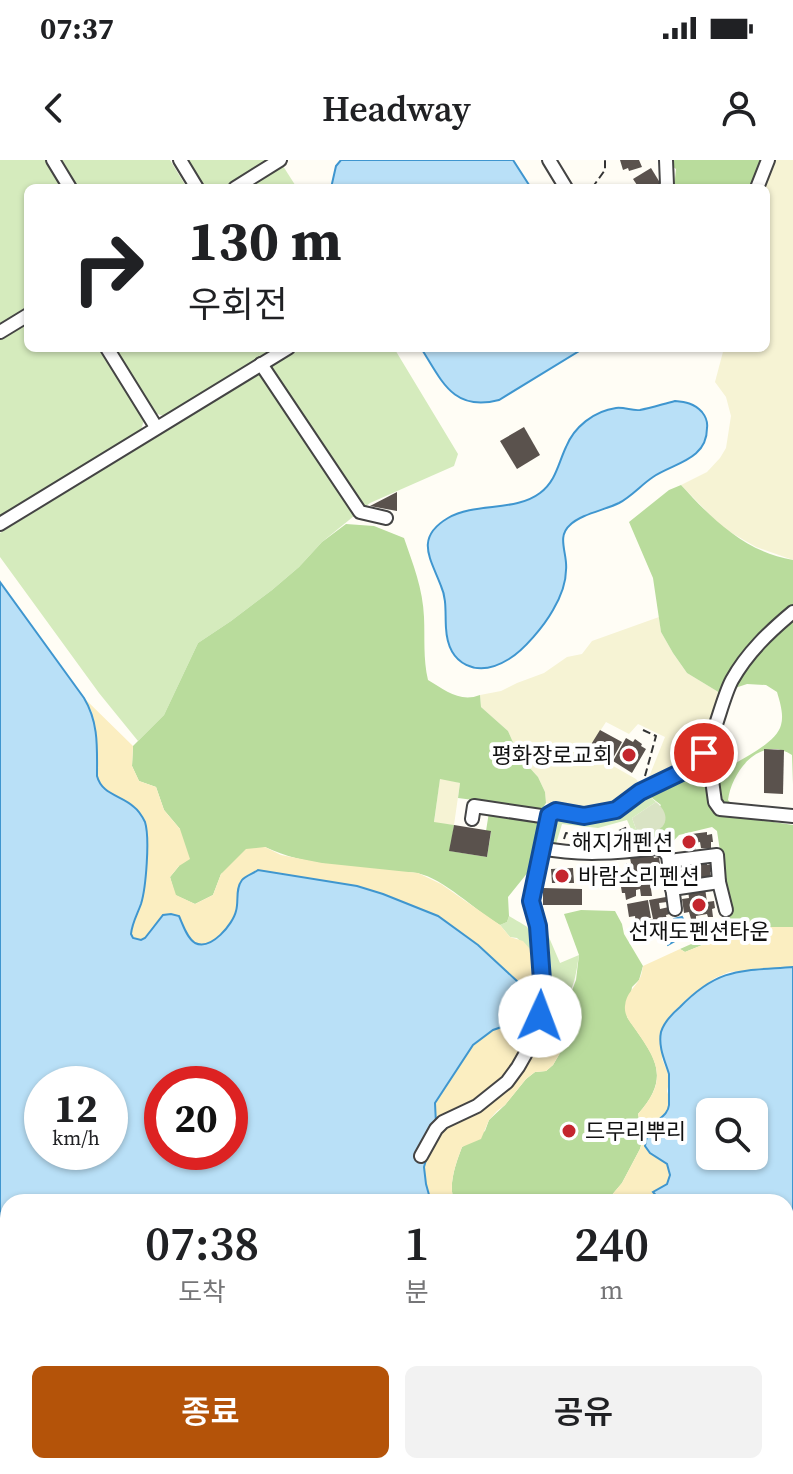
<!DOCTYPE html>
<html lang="ko">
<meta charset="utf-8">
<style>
:root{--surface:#fff;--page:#f2f2f2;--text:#202124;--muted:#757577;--accent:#b45309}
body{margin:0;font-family:"Source Serif 4","Noto Sans KR",serif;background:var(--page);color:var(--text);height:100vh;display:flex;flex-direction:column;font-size:30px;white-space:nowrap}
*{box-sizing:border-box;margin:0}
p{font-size:26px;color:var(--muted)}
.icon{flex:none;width:44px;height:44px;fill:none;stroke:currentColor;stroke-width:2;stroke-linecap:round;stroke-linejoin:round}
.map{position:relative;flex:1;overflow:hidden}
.sheet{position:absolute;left:0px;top:1034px;width:794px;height:280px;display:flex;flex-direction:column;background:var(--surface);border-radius:24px 24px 0 0;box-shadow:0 2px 6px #0004}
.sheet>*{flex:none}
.top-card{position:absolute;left:24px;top:24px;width:746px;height:168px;border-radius:12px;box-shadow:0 2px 6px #0004;background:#fff;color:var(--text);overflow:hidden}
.controls{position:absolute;left:696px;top:938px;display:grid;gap:16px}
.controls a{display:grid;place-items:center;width:72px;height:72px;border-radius:12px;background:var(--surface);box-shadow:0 2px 6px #0004;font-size:40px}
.speed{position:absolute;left:24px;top:906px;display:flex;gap:16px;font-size:40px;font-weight:700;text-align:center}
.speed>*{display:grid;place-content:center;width:104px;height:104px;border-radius:50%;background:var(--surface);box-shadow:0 2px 6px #0004;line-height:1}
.speed small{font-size:20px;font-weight:400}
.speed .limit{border:12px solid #d22;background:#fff;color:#111}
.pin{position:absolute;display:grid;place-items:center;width:68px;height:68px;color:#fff;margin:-34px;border:4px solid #fff;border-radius:50%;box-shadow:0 2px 8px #0007}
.me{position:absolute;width:88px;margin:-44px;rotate:2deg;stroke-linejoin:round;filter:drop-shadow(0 0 6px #0008)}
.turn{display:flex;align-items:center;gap:28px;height:168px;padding:0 32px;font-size:36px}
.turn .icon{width:104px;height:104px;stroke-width:2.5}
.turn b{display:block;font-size:56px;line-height:68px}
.eta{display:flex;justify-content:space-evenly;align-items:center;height:136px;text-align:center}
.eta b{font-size:48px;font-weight:600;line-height:56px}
.primary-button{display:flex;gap:16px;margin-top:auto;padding:16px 32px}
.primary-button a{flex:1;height:92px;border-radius:12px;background:var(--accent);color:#fff;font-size:32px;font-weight:600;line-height:92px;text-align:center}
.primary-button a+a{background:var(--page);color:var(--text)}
.status{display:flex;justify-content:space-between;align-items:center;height:56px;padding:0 40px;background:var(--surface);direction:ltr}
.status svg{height:22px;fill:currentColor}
header{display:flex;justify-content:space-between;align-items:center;height:104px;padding:0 32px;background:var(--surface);font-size:36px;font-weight:600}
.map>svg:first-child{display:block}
.farmland{fill:#f6f3d4}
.green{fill:#d5ebbd}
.forest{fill:#b9dc9c}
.sand{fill:#fbeec1}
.cemetery{fill:#d9e3c4}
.water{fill:#b9e0f7;stroke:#3f96cf;stroke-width:2;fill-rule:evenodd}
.building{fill:#5a524d}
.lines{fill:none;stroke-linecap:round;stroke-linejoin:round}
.minor-casing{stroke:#444;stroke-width:16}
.path{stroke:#333;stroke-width:2;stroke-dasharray:8 4;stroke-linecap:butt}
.minor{stroke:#fff;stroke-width:12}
.route-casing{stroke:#114b97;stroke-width:20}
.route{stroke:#1a73e8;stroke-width:14}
.poi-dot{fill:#c4262e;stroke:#fff;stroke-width:3}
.labels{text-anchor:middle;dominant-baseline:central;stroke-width:8;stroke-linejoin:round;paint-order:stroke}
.poi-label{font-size:22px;fill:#111;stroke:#fff;text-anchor:end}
</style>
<div class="status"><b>07:37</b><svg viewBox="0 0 49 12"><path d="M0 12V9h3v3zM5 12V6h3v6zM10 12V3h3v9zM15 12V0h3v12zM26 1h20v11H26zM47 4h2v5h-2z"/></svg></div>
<header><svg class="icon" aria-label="back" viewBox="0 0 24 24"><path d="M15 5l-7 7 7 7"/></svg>Headway<svg class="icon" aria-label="person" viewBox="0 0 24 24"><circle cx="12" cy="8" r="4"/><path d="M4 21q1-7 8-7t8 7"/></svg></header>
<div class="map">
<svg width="793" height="1314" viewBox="0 0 793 1314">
<rect width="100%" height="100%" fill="#fffdf5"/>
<g class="farmland">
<path d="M774,0H793V400L756,387L723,368L681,325L707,312L720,298L726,288L731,256L726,237L715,222L724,188H766V28H761Z"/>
<path d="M659,457L661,472L673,493L687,513L720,533L703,586L697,599L652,620L649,617L665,577L638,564L629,574L606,562L587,591L636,619L640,624L633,635L618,646L578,651L546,643L545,632L538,617L519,596L508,571L481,547L480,535L501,531L517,523L544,513L567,497L582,494L592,481Z"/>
<path d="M440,618L460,623L454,665L434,663Z"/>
</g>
<g class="green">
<path d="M0,0H46L63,28H28V146L0,164Z"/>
<path d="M61,0H170L187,28H78Z"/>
<path d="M186,0H267L223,28H203Z"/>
<path d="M283,6L297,28H248Z"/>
<path d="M28,161V188H99L144,260L141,270L0,356V179Z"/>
<path d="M114,188H275L164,256L154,253Z"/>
<path d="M298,188H394L458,294L454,306L370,343L322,382L299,407L272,430L231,461L198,483L164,555L138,581L99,533L0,397V373L299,190Z"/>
<path d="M647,634L656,642L632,658L636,669L632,671L627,660L598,668L562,664L556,684L545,683L554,657L576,658Z"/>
<path d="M509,756C533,771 533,765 536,796L517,778L510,777L500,765L507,762Z"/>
<path d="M542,761L560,803L579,795C576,813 575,827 564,842L546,810Z"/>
</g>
<g class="forest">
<path d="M664,0H774L761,28H674L676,9Z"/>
<path d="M681,325C712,359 745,392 793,400V624L792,595C761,575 732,610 728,640L733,646L720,644L715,621L719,613C736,601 776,585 781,565C784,555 780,542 777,532L766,525L747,524L720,533L687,513L673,493L661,472L653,418L629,362L669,330Z"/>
<path d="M346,364L374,366L404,378C413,404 423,429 424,457C425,479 423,498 428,520C445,530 460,543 480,535L481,547L508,571L519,596L538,617L545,632L546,643L542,649L458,638L460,623L440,619L434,662L454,665L450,691L487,697L491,672L486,671L489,652L544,660L533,706L508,737L509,756L507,762L500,765C474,750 445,719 417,713C411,712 404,712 398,712C354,707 305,706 265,687L221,714L213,735L195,744L175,735L170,717L179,706L180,669L164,650L156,627L139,621L132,606L133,586L164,555L198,483L231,461L272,430L299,407L322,382Z"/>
<path d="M703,609L710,628L714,653L793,665V767L737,771L685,792L680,789L707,777L730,757L717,671L712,667L679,675L668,687L630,689L632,671L636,669L641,671L661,645L647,634Z"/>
<path d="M581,750L615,751L622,764L624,774L643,806L639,820L632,827L627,857C652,894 674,914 638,954L643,977L640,989L622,1023L611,1036L596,1042L494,1040L486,1042H455C447,1027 456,1003 462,987L485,971L489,960L505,945L526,919L535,912L546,911L553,905L567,881L563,852L564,842L571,833L576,820L579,795L564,754Z"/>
</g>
<g class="sand">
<path d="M84,538L133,586L132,606L139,621L156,627L164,650L180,669L190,699L179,706L170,717L176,735L195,744L213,735L221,714L246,689L265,687L281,695L322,703L418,713L441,724L500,765L510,777L523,781L536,796L564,842L563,852L567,881L553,905L546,911L535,912L526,919L505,945L497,951L489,960L481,979L462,987C456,1003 447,1027 455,1042H431L426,1024L424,1007L436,964L435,943L473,885L493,870L516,862L518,823L478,785L438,756L383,734L357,726L258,710C254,713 246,716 242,720C235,729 239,741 236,751C233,764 211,791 195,783C187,778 183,765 179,757C172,759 158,761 153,766C145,774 150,782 133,778L131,774C132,763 137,755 141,744C147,722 146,697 146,675L111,633L99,624L97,616V577L92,552Z"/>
<path d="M771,767H793V807L729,812L715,818L688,838L671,855L662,870V899L670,918L667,931L670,941L668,951L649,971L645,986L650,993L667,1004L670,1015L667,1024L653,1032L658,1038L659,1042H596L611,1036L622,1023L641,987L643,977L638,954C668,920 659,903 635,869C630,862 624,855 625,846C626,833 635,828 640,818C642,814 642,810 643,806L680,789L685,792L737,771Z"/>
</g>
<path class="cemetery" d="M656,642C677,659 660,680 636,669L632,658Z"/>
<g class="water">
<path d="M341,0H513L531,28H331L336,6Z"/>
<path d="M421,188H584L499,240C453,252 442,221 421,188Z"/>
<path d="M675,241C685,242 694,243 702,252C706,257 708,261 707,268C707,300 674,303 653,317C641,325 632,336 619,343C605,350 581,354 570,365C556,377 568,394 566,410C566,424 560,438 553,450C544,466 524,490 509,499C477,519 448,505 446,468C445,454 447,439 441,426C431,399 414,378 448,358C476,342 515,352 540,333C556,321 558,304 566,287C574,267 594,251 616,248C625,247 632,251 640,250C651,248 663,244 675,241Z"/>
<path d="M0,422L84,538C99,563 97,588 97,616C102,635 121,635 134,647C138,650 143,658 145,662C150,678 146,728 141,744C137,755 132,763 131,774L133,778L141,780L145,778L163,755L171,754L179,756C183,765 187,778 195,783C211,791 233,764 236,751C239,741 235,729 242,720C245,716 254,713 258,710L357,726L383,734L438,756L478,785L518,822C527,836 522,848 516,862L493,870L473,885L435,943L436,964L424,1007L426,1024L431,1042H8V1306H208L213,1309L214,1314H0ZM42,924H110V992H42ZM162,924H230V992H162Z"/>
<path d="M682,757L686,764L690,765L702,760L705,764L668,785L663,776L673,774L676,769L674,759Z"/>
<path d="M793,807V1314H262L265,1306H786V1042H659L658,1038L653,1032L667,1024L670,1015L667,1004L650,993L645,986C646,980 647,974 650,969C656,959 668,956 669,945C669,942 669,916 669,914C665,901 658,887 661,872C664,862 673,853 680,847C719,807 741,811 793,807ZM754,952V996H710V952Z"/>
</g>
<g class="building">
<path d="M620,0H639L642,7L629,11L628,8L623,10Z"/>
<path d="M651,8L662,26L658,28H639L633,19Z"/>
<path d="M524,267L540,295L517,309L500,281Z"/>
<path d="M397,332V351L370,346Z"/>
<path d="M600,570L622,582L612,600L596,591L594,595L587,591Z"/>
<path d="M626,578L633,582L635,579L642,584L641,586L646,589L632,613L613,601Z"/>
<path d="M764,589L784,590L783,634L764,633Z"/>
<path d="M454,665L491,671L487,697L449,691Z"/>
<path d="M707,672V675L712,674L713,682H711V689L701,688L700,682L695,683L696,689L686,693L685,686H681L680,680H685L684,675Z"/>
<path d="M653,695L654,698L659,697L660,704L657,705L658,712L647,711L646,705L641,706L642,712L632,716L631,708L627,709L626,703H631L630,698Z"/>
<path d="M707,702V705L712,704L713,711L710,712L711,719L701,718L700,712L695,713L696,719L685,723L684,715L681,716L680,710L685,709L684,705Z"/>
<path d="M573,708L574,723H552L551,709Z"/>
<path d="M648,719V722L653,721L654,729H651L652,736H641L640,729L636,730V736L626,740L625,733H622L621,727H625V723Z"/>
<path d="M543,728L582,729V745H543Z"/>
<path d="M705,728L707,742L714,741L715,748L712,749L713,757H708L707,754L696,756V759H691L689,752L684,753L682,739L689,738L688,730Z"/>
<path d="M666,737L667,742L659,743L660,749L669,747L670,754L666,755L669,773L662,774L660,767H657L658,775L650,776L648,760L653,759L649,740Z"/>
<path d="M648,740L651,758H646L647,764L636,765L635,756L629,757L627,744Z"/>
</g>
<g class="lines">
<defs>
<g id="minor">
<path d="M53,0L70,28"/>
<path d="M180,0L197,28"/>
<path d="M549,0L566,28"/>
<path d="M235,28L280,0"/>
<path d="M665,28L667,25L666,0"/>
<path d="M757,28L768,0"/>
<path d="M0,172L28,155"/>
<path d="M107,188L156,267"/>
<path d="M261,204L360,352L386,358"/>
<path d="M0,364L288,188"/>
<path d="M704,593L711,613L715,642L720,649L793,656"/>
<path d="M472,659L474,646L548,657"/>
<path d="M541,688C579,696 617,693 656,688L663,690L668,696L675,749"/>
<path d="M669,701L717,695L719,722L726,750"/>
<path d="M672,729L719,722"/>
<path d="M421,996L436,969L443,962L477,946L507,922L518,907L535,877L543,834L538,766L531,741L549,655C563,648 580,657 597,654C622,650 635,635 656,624C667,618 686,612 695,605C713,590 720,542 732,520C747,493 769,472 793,452"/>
</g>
</defs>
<use href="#minor" class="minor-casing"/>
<g class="path">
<path d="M592,28L605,10V0"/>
<path d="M643,570L656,576L645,616"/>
<path d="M564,679L566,673C591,675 606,679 629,666"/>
</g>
<use href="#minor" class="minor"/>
</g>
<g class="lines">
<defs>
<path id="route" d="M540,856L543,834L538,766L531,741L549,655L556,651L584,656L616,650L640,632L696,605L704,593"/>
</defs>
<use href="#route" class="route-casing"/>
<use href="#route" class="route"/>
</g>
<g class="poi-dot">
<circle cx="629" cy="595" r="8"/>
<circle cx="689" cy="682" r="8"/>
<circle cx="562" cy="716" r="8"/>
<circle cx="699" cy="745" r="8"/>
<circle cx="569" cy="971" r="8"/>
</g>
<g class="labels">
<g class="poi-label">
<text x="613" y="595">평화장로교회</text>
<text x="673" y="682">해지개펜션</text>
<text x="578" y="716" text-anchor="start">바람소리펜션</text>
<text x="699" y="771" text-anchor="middle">선재도펜션타운</text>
<text x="585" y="971" text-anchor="start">드무리뿌리</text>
</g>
</g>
</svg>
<div class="controls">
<a><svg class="icon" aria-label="search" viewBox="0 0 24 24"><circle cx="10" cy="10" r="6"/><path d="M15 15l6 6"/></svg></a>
</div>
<div class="speed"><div>12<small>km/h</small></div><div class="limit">20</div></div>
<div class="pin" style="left:704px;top:593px;background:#d93025"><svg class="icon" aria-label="arrive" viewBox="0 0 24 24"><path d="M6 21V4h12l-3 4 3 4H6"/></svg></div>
<svg class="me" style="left:540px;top:856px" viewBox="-20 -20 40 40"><circle r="19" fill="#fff"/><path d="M0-13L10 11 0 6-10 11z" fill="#1a73e8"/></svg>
<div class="top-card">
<div class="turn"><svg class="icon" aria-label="right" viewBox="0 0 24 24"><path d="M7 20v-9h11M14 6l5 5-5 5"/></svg><div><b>130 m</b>우회전</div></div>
</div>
<section class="sheet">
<div class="eta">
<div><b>07:38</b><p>도착</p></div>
<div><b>1</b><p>분</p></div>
<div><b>240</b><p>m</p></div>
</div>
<div class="primary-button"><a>종료</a><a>공유</a></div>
</section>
</div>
